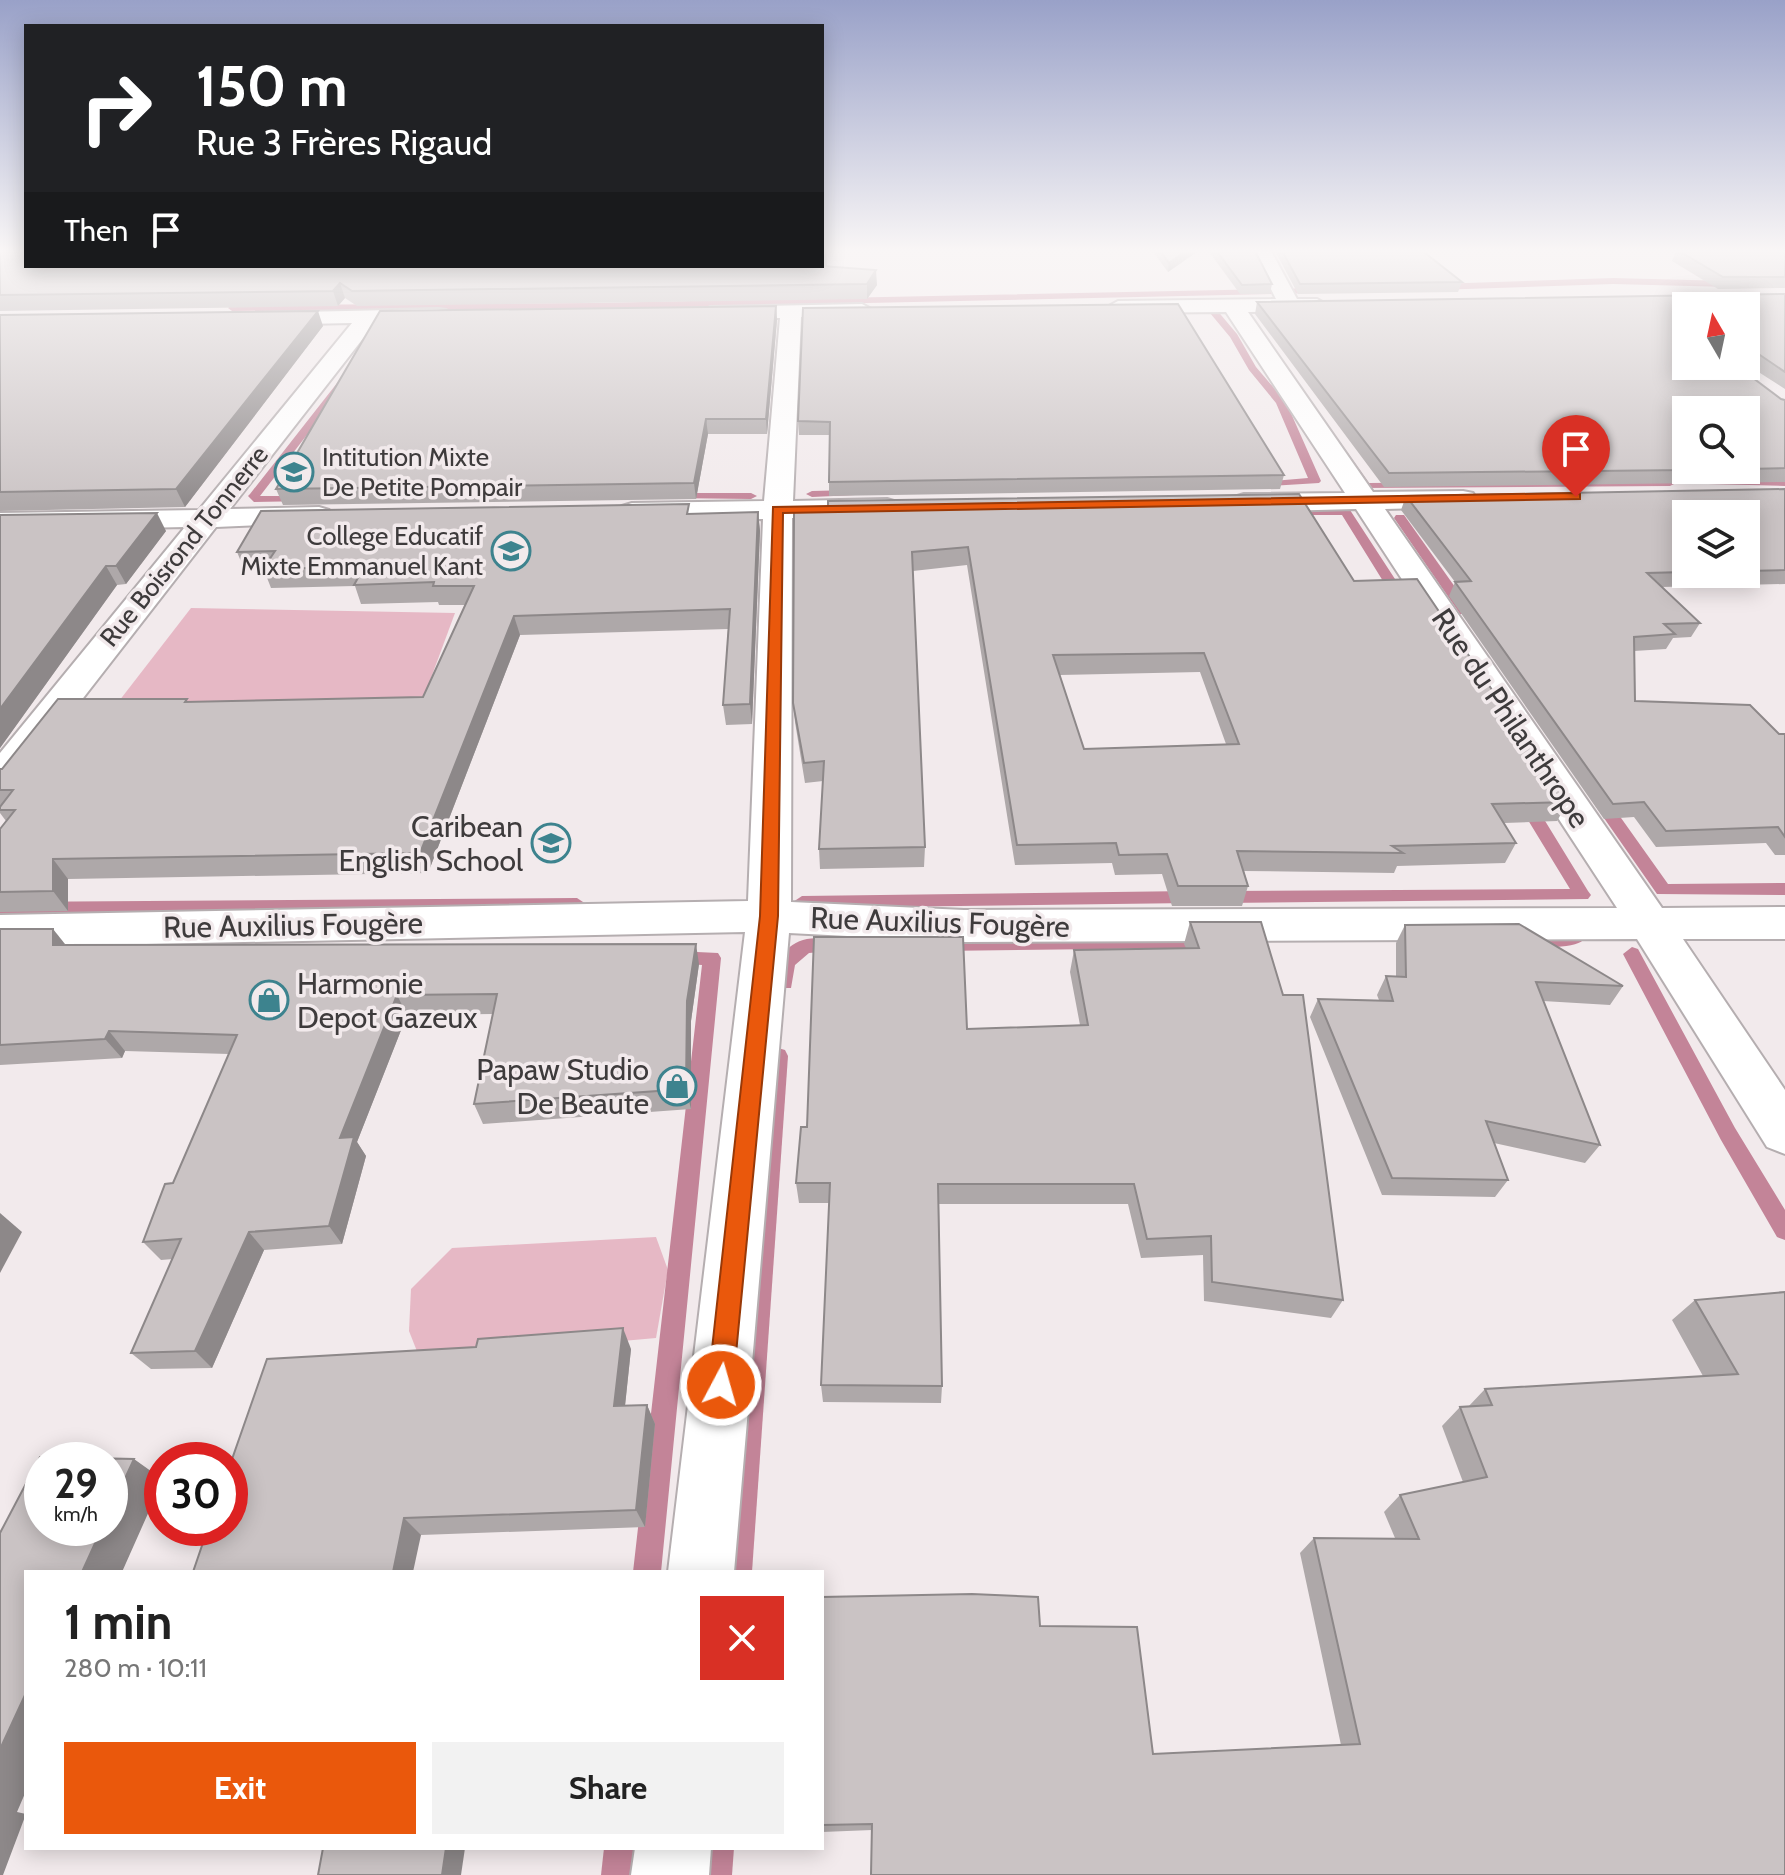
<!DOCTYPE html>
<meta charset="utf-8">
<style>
:root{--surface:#fff;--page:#f2f2f2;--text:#222;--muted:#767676;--accent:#ea580c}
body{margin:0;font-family:Cabin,sans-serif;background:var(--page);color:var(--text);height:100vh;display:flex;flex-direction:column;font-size:30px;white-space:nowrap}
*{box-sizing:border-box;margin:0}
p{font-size:26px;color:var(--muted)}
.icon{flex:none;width:44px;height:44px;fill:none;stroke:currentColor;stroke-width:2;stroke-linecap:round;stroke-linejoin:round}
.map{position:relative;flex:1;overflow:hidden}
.details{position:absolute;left:24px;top:1570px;width:800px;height:280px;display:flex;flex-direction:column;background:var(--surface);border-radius:0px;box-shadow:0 4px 20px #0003}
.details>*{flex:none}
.hud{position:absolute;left:24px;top:24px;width:800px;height:244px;border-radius:0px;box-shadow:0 4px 20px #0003;background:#202124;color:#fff;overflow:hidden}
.needle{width:52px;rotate:351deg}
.buttons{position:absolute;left:1672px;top:292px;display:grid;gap:16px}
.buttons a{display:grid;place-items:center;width:88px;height:88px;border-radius:0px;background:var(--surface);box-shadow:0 4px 20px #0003;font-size:40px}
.speed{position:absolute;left:24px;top:1442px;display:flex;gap:16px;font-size:40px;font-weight:700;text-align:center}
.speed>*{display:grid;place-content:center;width:104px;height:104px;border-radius:50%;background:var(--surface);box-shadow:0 4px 20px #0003;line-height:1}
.speed small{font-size:20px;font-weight:400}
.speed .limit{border:12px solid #d22;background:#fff;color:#111}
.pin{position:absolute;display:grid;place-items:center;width:68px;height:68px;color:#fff;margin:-82px -34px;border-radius:50% 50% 50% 0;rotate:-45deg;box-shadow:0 0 8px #0007}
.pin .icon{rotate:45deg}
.me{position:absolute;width:88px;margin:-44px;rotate:6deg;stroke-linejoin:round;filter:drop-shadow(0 0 6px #0008)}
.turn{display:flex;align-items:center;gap:28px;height:168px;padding:0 40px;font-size:36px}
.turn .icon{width:104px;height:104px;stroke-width:2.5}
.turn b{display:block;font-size:56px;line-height:68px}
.then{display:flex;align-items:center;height:76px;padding:0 40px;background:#0003;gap:16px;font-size:30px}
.round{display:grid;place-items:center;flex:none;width:84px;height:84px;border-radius:0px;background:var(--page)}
.summary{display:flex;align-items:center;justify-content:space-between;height:136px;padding:0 40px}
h1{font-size:48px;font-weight:700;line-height:60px}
.cta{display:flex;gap:16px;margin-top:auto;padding:16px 40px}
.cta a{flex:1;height:92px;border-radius:0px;background:var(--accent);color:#fff;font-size:32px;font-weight:700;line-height:92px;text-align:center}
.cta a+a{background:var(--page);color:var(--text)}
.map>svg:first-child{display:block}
.green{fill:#e6b8c5}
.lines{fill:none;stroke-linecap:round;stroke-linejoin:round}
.stream{fill:#c38498;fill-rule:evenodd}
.minor-casing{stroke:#b5aeb0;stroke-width:4}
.minor{fill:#fff;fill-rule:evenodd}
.wall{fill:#aea8a9;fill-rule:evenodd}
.shaded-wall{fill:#8d8889}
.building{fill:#cac3c4;stroke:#8d8889;stroke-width:2;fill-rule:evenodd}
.route{fill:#ea580c;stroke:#983908;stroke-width:2}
.labels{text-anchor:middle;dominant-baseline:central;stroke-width:7;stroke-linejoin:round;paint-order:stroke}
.far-poi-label{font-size:26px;fill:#3e3b3c;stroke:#f2eaec;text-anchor:start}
.far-street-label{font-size:26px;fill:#3e3b3c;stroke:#f2eaec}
.street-label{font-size:30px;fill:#3e3b3c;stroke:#f2eaec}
.poi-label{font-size:30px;fill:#3e3b3c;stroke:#f2eaec;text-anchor:end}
</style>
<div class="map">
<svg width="1785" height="1875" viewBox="0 0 1785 1875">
<rect width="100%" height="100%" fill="#f2eaec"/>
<g class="green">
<path d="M191,608L455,613L418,713L109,714Z"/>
<path d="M656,1237L668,1270L656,1338L420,1359L409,1331L411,1289L452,1248Z"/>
</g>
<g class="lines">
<g class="stream">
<path d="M1613,278L1730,281L1734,284L1730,287L1613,284L1436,290L1432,287L1436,284Z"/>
<path d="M1318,288L1321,293L594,309L232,311L228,308L232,305L594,303Z"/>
<path d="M1188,307L1216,309L1237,334L1256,367L1286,402L1321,481L1319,483L1256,487V483L1260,482L1308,478L1276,403L1249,370L1230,337L1210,313L1188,311Z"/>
<path d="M1263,333L1369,483L1670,480L1676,483L1670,486L1362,488L1258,336Z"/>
<path d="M341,378L349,380L260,496H304L308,497V501L254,502L248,496L250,494Z"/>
<path d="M1712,479L1785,480V486L1708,484L1706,482Z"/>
<path d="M851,490L857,493L855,495L812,497L806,494L812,491Z"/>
<path d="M674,493H751L757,496L751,499L670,498L668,496Z"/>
<path d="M1282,509L1350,510L1408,599L1406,602H1396L1342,515H1286L1282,513Z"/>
<path d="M1396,515H1404L1472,611L1470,614H1460L1394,518Z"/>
<path d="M1598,793L1604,794L1668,884L1785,883V895L1657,894L1590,798Z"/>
<path d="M1525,797L1531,798L1588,891L1591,895L1588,899L1221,903L1212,897L1221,891L1570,889L1517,802Z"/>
<path d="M1191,891L1200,897L1191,903L802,908L793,902L802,896Z"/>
<path d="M577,898L586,904L577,910L0,914V902Z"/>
<path d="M1523,932L1574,933L1583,940C1575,950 1522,949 1514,939Z"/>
<path d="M1189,934L1198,941L1189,948L939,951L930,944L939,937Z"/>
<path d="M837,938L843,940L846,945L843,950L809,953L795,965L791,988H777C769,969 783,946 803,940C813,937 826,939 837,938Z"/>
<path d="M1632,947L1638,949L1735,1128L1785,1210V1240L1777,1237L1721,1140L1623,954Z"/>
<path d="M676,951L718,953L721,958L661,1572H633L702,965L670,963L667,958L670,953Z"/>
<path d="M778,1048L785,1050L788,1056L752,1572H724L768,1056L771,1050Z"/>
<path d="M604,1848H636L633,1875H601Z"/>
<path d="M702,1848H734L732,1875H700Z"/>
</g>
<defs>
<g id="minor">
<path d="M1251,249H1270L1297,299H1317L1328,305L1317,311L1248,312L1373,492L1463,491L1473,493L1477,499L1473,505L1463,507L1385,509L1662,908L1785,907V939H1683L1785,1090V1154L1767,1147L1637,939L964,942L789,933L734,1572H668L745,932L0,947V915L748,901L763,519L632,521L622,518L618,512L622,506L632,503L764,501L780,318H718L710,317L707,312L710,307L862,304L873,310L870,315L801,317L793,501L887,499L897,502L901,508L897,514L887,517L792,518L791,902L964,910L1617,908L1356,509L1244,512L1234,509L1230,503L1234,497L1244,494L1345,493L1226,312L1118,313L1107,307L1118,301L1276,299Z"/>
<path d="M438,309L446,310L449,315L446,320L375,323L230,509L319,507L329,510L333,516L329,522L216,527L14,787L0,790V753L185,527L0,531V513L199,510L352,323L258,325L250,323L247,318L250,313Z"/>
<path d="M635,1848H711L709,1875H631Z"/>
</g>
</defs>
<use href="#minor" class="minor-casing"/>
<use href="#minor" class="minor"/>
</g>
<g class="wall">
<path d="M0,249L827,266L877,285L867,299L357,306L345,298L338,306L0,311Z"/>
<path d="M1151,249H1201L1168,272Z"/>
<path d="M1207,249H1254L1272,284L1270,294H1240Z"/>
<path d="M1274,249H1420L1462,282L1458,292L1298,294Z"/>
<path d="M1785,249V288L1718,289L1672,261L1677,250Z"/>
<path d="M1785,294V389L1746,364V306L1686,366L1785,400V482L1384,487L1255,314L1257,302ZM1746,410V470H1686Z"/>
<path d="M1178,304L1284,475L1280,489L829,496V435H799L798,421Z"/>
<path d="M776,306L777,320L767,434H708L696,499L283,505L276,489Z"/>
<path d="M0,315L323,326L185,507L0,511Z"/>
<path d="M1785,489V584L1662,587L1700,623L1691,637L1673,638L1666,649L1634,651L1635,701L1779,734H1785V855H1775L1766,843L1656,847L1634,817L1604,819L1449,596L1455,582L1401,510L1406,496ZM1686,514H1746V574H1686Z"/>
<path d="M758,512L760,531L752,724L726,725L723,705L728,629L520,635L428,873L68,879V911L0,912V829L6,821L0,813V769L189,702L423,697L465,605H439L438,602L361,604L355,586L271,588L264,570L245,571L237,552L691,514Z"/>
<path d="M794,512L1354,581L1568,802L1557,821L1504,823L1516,843L1505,863L1397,866L1394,873L1244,871L1248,886L1242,906H1172L1162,874L1115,875L1112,863L1015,865L967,565L913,571L925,847L924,867L820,869L819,849L823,781L805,783L795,722L793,703ZM1200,672L1226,744L1084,749L1060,675Z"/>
<path d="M0,515L166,531L126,584L117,585L0,748Z"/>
<path d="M1190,922L1343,1300L1331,1318L1204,1301L1203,1255L1141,1258L1128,1204H939L942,1386L941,1403L823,1402L821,1385L829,1203H799L796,1183L807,1127L967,1029L1080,1025L1070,972L1074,950L1186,948L1184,944Z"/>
<path d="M1405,925L1623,986L1610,1005L1543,1001L1600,1145L1585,1163L1494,1143L1508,1180L1495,1197L1382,1195L1310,1017L1318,999L1379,1000L1377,995L1386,976L1396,977V943Z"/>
<path d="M0,929L66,945L699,964L691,1021V1109L483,1124L474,1104L493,1014L407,1015L357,1142L366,1156L342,1244L264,1250L212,1368L151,1369L131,1353L173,1259L161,1260L143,1242L173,1183L229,1054L125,1051L122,1058L0,1065Z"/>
<path d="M1785,1292V1875L872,1830L822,1832V1597L1040,1626L1153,1754L1341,1745L1300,1553L1314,1538H1395L1384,1512L1400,1495L1463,1482L1442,1426L1460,1407H1468L1485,1389L1703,1376L1672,1320L1695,1300Z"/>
<path d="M631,1349L625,1405H647L655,1424L645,1527L421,1535L193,1572Z"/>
</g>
<g class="shaded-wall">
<path d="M1189,249H1201L1168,272L1169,263Z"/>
<path d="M826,252L827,267L822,266V257Z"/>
<path d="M876,270L877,285L867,299V284Z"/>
<path d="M340,283L345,298L338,306L333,291Z"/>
<path d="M776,306L777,320L767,434L766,419Z"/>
<path d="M318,311L323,326L185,507L176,489Z"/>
<path d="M706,419L708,434L696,499L694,483Z"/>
<path d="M758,512L760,531L752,724L750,704Z"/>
<path d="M157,513L166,531L126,584L116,566Z"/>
<path d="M106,566L117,585L0,748V709Z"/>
<path d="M514,616L520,635L428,873L420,853Z"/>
<path d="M53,859L68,879V911L53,891Z"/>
<path d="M53,929L69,949L53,945Z"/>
<path d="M696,944L699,964L691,1021V1109L686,1089L687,1001Z"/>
<path d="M397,995L407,1015L357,1142L366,1156L342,1244L329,1226L340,1138Z"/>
<path d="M109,1031L125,1051L122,1058L105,1039Z"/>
<path d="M0,1213L22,1232L0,1273Z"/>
<path d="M249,1232L264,1250L212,1368L195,1351Z"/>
<path d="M623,1328L631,1349L623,1425L614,1406Z"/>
<path d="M647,1405L655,1424L645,1527L636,1510Z"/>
<path d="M134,1459L162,1479V1482L122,1572H82L102,1528H110V1511Z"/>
<path d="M404,1518L421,1535L413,1572H393Z"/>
<path d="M26,1693V1791L17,1812L26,1814L3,1875H0V1749Z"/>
<path d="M446,1848H465L461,1875H442Z"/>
</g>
<g class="building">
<path d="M0,249H26V266H822L876,270L867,284L352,291L340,283L333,291L0,295Z"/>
<path d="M1159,249H1189L1169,263Z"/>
<path d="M1215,249H1254L1272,284L1242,285Z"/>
<path d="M1281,249H1420L1462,282L1300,284Z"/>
<path d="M1785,249V277H1723L1677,250Z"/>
<path d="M1785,294V372L1754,351H1746V306H1686V366H1737L1781,399L1785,400V468L1746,469V410H1686V470L1389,473L1257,302Z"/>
<path d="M1178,304L1284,475L829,482L830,422L798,421L803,308Z"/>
<path d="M776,306L766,419H706L694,483L276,489L380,311Z"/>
<path d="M318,311L176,489L0,492V315Z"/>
<path d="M1785,489V570L1746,571V514H1686V572L1647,573L1700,623L1664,624L1675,634L1634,637L1635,701L1750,705L1779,734H1785V837L1778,827L1666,831L1644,802L1613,804L1455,582L1471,581L1406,496Z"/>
<path d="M1299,494L1354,581L1417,579L1568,802L1492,804L1516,843L1392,846L1403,853L1237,851L1248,886H1178L1167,854L1119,855L1116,843L1017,845L968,547L912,552L925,847L819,849L824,761L804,763L793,703L794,512L828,509V501ZM1204,653L1239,744L1084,749L1053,655Z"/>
<path d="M689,504L687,514L758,512L750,704L723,705L730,609L514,616L420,853L53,859V891L0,892V829L15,810H0V807L13,790H0V769H2L58,699H187L185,702L423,697L474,586H433L434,582L354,585L364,567L263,569L275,551L237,552L261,511Z"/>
<path d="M157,513L116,566H106L0,709V515Z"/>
<path d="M1190,922H1261L1283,995H1303L1343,1300L1212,1282L1211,1236L1147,1239L1134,1184H938L942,1386L821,1385L830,1183H796L801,1127H807L814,937H963L967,1029L1088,1025L1074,950L1199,948Z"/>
<path d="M1519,924L1623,986L1536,982L1600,1145L1486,1121L1508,1180L1392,1178L1318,999L1393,1001L1386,976L1406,977L1405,925Z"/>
<path d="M0,929H53V945L696,944L687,1001L686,1089L474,1104L497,994L397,995L340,1138L354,1137L329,1226L249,1232L195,1351L131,1353L181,1239L143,1242L165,1184L173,1183L237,1035L109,1031L105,1039L0,1045Z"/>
<path d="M1785,1292V1875H871L872,1824L822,1825V1597L972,1594L1038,1597L1040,1626L1137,1627L1153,1754L1360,1744L1314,1538L1419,1539L1400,1495L1487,1477L1460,1407L1492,1405L1485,1389L1738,1374L1695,1300Z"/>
<path d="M623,1328L614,1406L647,1405L636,1510L404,1518L393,1572H193L208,1528H230V1465L267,1359L476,1347L478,1339Z"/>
<path d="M40,1457L134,1459L110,1511V1460H42V1528H102L82,1572H26V1693L0,1749V1533Z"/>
<path d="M323,1848H446L442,1875H318Z"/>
</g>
<linearGradient id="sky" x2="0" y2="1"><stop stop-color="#99a1c8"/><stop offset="0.49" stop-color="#f9f6f6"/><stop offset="1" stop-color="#f9f6f6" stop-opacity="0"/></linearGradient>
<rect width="1785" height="512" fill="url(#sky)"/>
<path class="route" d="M1576,493L1580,494V499L783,513L778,916L733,1385L729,1394L721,1397L712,1394L708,1385L760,916L773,507Z"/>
<defs>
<symbol id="school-ring" viewBox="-11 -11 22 22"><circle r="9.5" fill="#f2eaec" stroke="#3d838e" stroke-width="1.5"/><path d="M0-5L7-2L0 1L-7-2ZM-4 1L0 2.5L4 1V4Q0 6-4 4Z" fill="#3d838e"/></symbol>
<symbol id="shop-ring" viewBox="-11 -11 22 22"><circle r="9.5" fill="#f2eaec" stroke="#3d838e" stroke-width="1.5"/><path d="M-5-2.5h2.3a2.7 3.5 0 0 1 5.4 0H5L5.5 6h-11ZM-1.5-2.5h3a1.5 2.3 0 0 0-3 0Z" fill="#3d838e"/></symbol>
</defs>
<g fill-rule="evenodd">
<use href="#school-ring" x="272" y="450" width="44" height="44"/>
<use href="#school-ring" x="489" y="529" width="44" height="44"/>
<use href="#school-ring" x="529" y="821" width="44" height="44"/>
<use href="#shop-ring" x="247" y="978" width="44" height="44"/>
<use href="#shop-ring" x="655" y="1064" width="44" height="44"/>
</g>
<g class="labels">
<g class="far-poi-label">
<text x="322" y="457">Intitution Mixte<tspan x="322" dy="30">De Petite Pompair</tspan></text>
<text x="483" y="536" text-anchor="end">College Educatif<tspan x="483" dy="30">Mixte Emmanuel Kant</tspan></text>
</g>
<g class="far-street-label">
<text transform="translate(184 546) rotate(-51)">Rue Boisrond Tonnerre</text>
</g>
<g class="street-label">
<text transform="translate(1511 718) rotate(56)">Rue du Philanthrope</text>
<text transform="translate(940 922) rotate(2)">Rue Auxilius Fougère</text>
<text transform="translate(293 925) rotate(-1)">Rue Auxilius Fougère</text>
</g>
<g class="poi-label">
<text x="523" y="826">Caribean<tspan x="523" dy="34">English School</tspan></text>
<text x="297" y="983" text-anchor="start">Harmonie<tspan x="297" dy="34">Depot Gazeux</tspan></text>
<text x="649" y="1069">Papaw Studio<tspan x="649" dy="34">De Beaute</tspan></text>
</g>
</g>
</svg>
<div class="buttons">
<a><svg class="needle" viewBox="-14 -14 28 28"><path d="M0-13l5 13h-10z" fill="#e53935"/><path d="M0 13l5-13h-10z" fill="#767676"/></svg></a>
<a><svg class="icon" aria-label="search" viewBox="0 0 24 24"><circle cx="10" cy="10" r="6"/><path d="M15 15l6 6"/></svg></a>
<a><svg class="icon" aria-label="layers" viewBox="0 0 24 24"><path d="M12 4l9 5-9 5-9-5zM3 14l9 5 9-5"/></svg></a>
</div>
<div class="speed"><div>29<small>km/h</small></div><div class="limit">30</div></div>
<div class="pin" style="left:1576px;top:497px;background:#d93025"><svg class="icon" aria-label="arrive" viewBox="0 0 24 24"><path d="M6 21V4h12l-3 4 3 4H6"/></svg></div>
<svg class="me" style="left:721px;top:1385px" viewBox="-20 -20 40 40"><circle r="17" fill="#ea580c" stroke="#fff" stroke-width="3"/><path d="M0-11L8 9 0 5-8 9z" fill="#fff"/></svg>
<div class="hud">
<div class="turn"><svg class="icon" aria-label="right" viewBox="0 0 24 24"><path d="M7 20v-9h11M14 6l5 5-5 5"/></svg><div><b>150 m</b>Rue 3 Frères Rigaud</div></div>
<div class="then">Then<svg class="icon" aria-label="arrive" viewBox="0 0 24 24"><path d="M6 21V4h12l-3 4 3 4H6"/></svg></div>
</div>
<section class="details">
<div class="summary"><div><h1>1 min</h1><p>280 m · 10:11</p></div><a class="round" style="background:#d93025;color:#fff"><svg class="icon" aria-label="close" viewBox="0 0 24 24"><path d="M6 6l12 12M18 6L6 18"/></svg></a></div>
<div class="cta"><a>Exit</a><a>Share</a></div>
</section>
</div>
